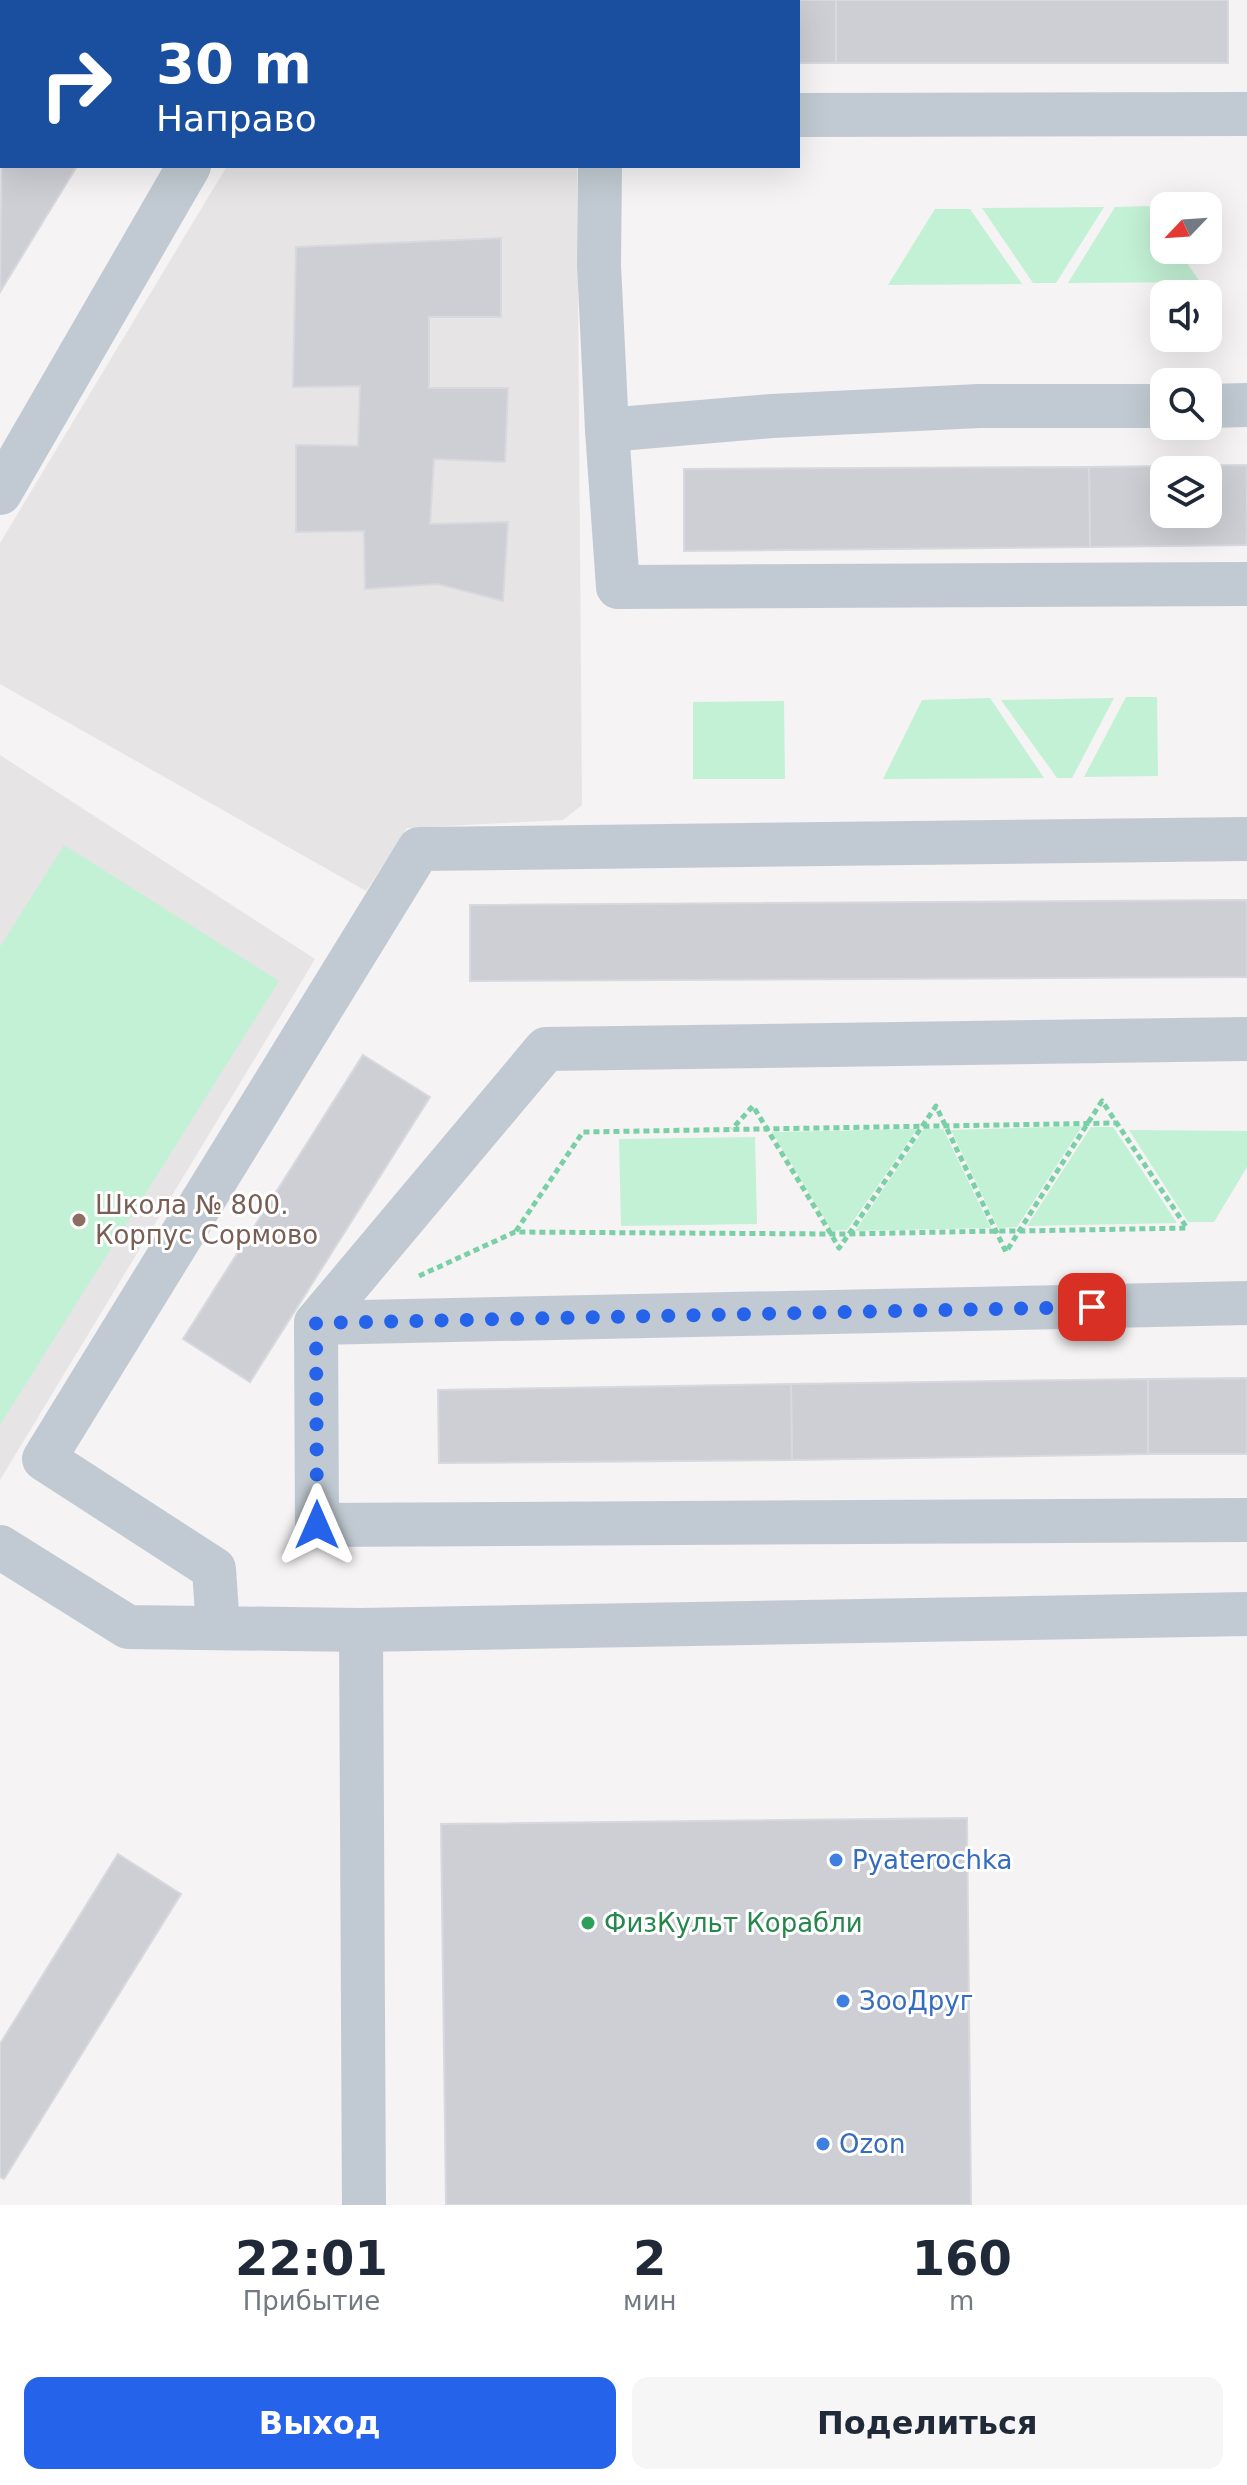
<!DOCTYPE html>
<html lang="ru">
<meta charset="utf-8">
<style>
:root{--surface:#fff;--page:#f6f6f7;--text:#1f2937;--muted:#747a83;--accent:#2563eb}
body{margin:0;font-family:"DejaVu Sans",sans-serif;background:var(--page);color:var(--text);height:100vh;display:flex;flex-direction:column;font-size:30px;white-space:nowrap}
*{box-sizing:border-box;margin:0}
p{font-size:26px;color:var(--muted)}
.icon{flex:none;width:44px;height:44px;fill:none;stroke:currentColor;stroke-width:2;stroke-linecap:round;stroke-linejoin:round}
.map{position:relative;height:2205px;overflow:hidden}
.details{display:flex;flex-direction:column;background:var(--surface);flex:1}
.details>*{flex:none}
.banner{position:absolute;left:0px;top:0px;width:800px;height:168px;box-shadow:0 8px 32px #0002;background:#1a4fa0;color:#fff;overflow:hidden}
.needle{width:52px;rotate:245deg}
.tools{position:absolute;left:1150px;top:192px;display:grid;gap:16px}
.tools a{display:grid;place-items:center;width:72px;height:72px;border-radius:16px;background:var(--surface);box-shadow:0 8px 32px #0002;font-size:40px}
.pin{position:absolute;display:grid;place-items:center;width:68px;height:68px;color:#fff;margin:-34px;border-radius:16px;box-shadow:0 4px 12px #0006}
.me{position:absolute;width:88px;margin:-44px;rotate:0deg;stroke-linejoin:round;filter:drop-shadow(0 0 6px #0008)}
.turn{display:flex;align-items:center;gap:28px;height:168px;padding:0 24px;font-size:36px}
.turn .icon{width:104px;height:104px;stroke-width:2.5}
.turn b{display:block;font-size:56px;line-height:68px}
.eta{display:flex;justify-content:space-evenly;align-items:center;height:136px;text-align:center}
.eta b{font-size:48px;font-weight:700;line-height:56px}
.action{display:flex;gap:16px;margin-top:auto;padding:16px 24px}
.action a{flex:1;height:92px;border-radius:16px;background:var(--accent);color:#fff;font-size:32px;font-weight:700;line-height:92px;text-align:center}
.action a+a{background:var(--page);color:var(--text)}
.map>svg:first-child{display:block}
.education{fill:#e6e4e5}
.green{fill:#c3f1d5}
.building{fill:#cdcfd5;stroke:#d7d9de;stroke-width:2;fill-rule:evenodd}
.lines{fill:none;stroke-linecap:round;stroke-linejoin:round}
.path{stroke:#7ad0a6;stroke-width:5;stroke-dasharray:6 4;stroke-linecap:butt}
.minor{stroke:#c1cad2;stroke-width:44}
.route{stroke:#2563eb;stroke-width:14;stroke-dasharray:0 25.2}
.education-dot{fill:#8d6e63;stroke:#fff;stroke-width:3}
.shop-dot{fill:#3f7fe0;stroke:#fff;stroke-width:3}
.leisure-dot{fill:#2e9e5b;stroke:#fff;stroke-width:3}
.labels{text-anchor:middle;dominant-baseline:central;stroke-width:6;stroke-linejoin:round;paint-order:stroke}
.education-label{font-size:26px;fill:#785e54;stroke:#fff;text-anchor:start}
.shop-label{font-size:26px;fill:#366cbe;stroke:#fff;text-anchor:start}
.leisure-label{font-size:26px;fill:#27864d;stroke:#fff;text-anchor:start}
</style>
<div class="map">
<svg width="1247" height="2205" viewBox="0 0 1247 2205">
<rect width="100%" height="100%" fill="#f5f3f3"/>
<g class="education">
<path d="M227,166H577L582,805L563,820L407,828L366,891L0,684V543Z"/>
<path d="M0,755L315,959L0,1480Z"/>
</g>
<g class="green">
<path d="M1149,206L1164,228V250H1178L1200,282L1068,283L1115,207Z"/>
<path d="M1104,207L1056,283H1033L982,208Z"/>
<path d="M935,209H970L1022,284L888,285Z"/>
<path d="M1126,697H1157L1158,776L1084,777Z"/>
<path d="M990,698L1044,778L883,779L922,700Z"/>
<path d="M1114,698L1072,778H1057L1001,700Z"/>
<path d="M784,701L785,779H693V702Z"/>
<path d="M64,845L279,981L0,1425V947Z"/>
<path d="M1082,1126L1017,1227L998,1228L951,1130Z"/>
<path d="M1091,1127H1113L1177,1223L1027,1226Z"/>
<path d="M917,1129L847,1230L832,1231L772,1132Z"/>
<path d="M924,1129H943L991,1228L855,1231Z"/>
<path d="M1129,1130L1247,1131V1167L1214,1222H1188Z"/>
<path d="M755,1137L757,1224L621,1226L619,1139Z"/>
</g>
<g class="building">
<path d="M67,0H180L66,2Z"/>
<path d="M443,0H836V63H798V2Z"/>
<rect x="836" y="0" width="392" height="63"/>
<path d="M2,130V166H77L0,292Z"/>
<path d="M501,238V317H429V388H508L505,462L434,459L430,524L508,522L503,601L438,584L365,589L364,531L296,532V445L358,446L360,386L293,387L296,247Z"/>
<path d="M1247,465V545L1090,547L1089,467ZM1164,470H1208V514H1164Z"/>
<path d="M1089,467L1090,547L684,551V469Z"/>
<path d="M1247,900V977L470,981V905Z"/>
<path d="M363,1055L430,1097L250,1382L183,1339Z"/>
<path d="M1247,1378V1454H1148V1379Z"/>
<path d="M1148,1379V1454L792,1460L791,1384Z"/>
<path d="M791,1384L792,1460L439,1463L438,1390Z"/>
<path d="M967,1818L971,2205H446L441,1824Z"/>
<path d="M118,1854L181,1894L4,2179L0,2177V2044Z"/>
</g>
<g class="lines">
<g class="path">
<path d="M516,1231L583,1132L1116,1123"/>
<path d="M419,1276L515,1232L831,1234H849L996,1231H1019L1187,1228L1102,1101C1070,1151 1038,1201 1006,1252L996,1231L936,1106L849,1234L839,1248L831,1234L753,1106L732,1129"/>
</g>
<g class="minor">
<path d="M289,2L290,0"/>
<path d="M798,115L1247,114"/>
<path d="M600,166L599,265L607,430L772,416L979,406H1164"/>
<path d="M1208,406L1247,405"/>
<path d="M607,430L618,587L1247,584"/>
<path d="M0,493L189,166"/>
<path d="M1247,1039L546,1049L316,1323L317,1525L1247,1520"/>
<path d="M316,1323L1247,1303"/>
<path d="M0,1547L128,1627L361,1630L364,2205"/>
<path d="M218,1628L214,1569L44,1459L419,849L1247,839"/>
<path d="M361,1630L1247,1614"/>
</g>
</g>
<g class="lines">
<path class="route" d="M317,1525L316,1323L1092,1307"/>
</g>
<circle class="education-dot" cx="79" cy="1220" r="8"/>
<g class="shop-dot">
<circle cx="836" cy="1860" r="8"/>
<circle cx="843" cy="2001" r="8"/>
<circle cx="823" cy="2144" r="8"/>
</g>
<circle class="leisure-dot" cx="588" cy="1923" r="8"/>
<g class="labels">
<g class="education-label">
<text x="95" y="1205">Школа № 800.<tspan x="95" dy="30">Корпус Сормово</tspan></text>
</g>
<g class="shop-label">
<text x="852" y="1860">Pyaterochka</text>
<text x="859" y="2001">ЗооДруг</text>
<text x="839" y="2144">Ozon</text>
</g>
<g class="leisure-label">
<text x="604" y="1923">ФизКульт Корабли</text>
</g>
</g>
</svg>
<div class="tools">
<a><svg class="needle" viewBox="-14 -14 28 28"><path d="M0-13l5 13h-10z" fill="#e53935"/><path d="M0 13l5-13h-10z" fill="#747a83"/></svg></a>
<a><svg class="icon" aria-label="sound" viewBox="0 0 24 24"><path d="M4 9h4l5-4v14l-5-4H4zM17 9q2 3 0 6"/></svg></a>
<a><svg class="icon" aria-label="search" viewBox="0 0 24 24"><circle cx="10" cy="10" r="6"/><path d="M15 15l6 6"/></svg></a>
<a><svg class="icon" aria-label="layers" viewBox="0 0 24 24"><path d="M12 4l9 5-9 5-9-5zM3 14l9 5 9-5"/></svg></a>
</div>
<div class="pin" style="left:1092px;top:1307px;background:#d93025"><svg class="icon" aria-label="arrive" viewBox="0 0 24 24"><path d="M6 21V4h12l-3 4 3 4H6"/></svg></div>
<svg class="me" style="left:317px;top:1525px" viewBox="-20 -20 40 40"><path d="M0-17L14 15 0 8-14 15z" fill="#2563eb" stroke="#fff" stroke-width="4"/></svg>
<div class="banner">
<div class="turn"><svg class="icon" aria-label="right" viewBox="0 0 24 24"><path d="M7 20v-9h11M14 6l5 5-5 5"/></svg><div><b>30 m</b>Направо</div></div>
</div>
</div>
<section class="details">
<div class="eta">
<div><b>22:01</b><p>Прибытие</p></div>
<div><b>2</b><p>мин</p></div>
<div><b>160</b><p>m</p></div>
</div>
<div class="action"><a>Выход</a><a>Поделиться</a></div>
</section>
